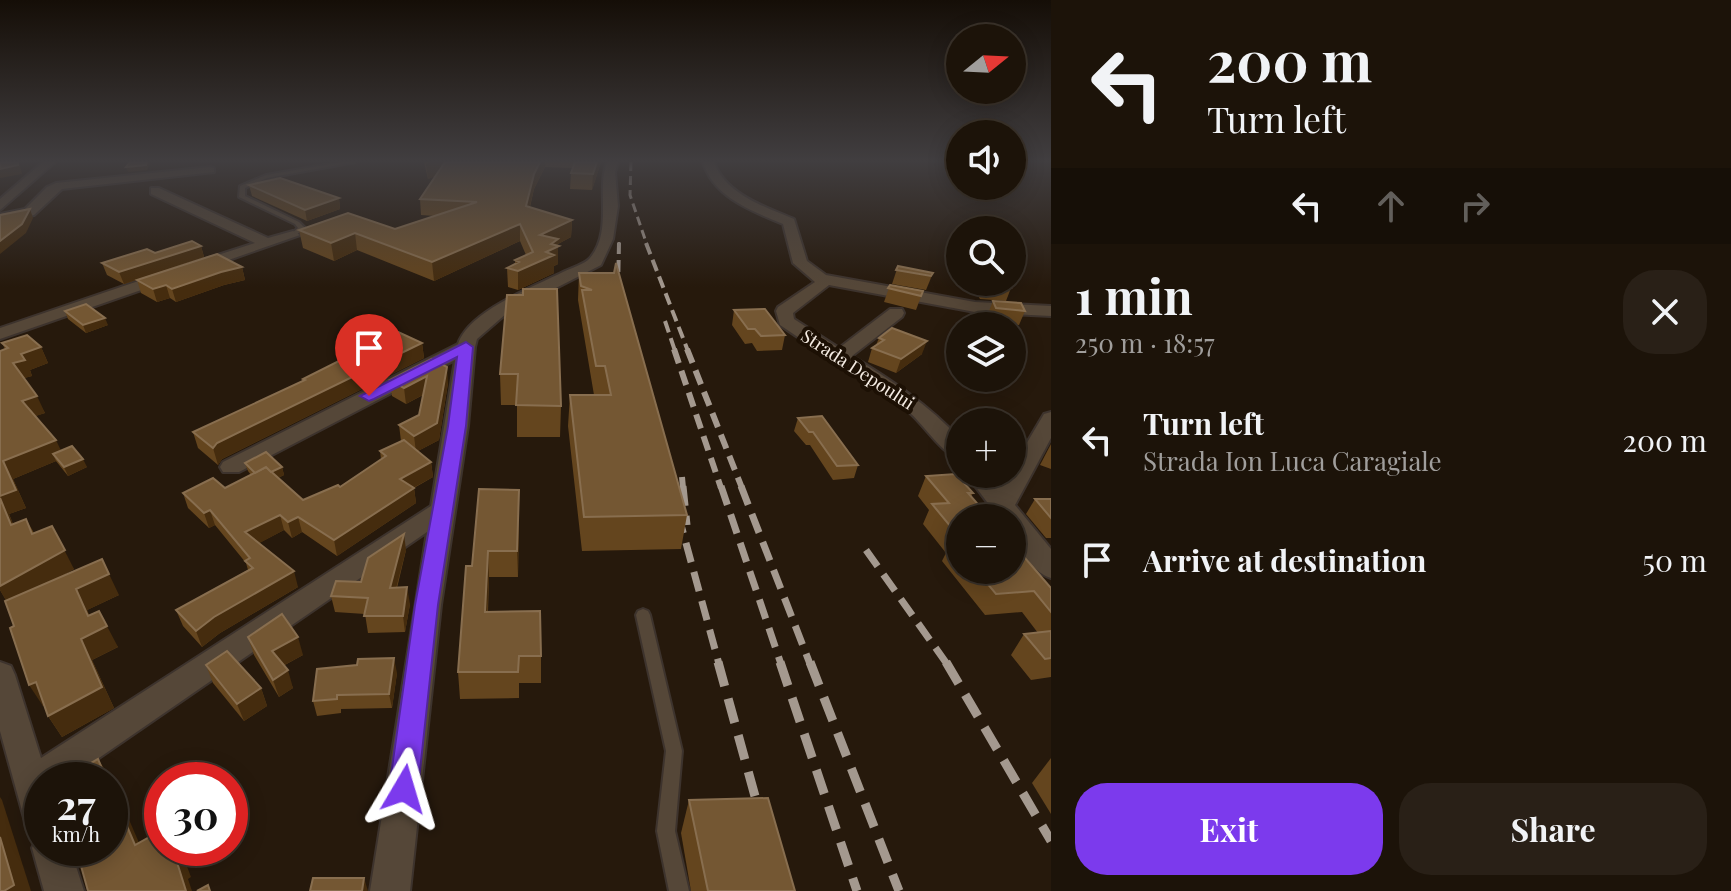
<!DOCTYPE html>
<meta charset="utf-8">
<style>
:root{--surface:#1c1309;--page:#292017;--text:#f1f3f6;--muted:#a09e9c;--line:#3a322a;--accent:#7c3aed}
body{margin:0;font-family:"Playfair Display",serif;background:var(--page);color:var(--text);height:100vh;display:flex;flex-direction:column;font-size:30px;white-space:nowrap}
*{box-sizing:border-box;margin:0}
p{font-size:26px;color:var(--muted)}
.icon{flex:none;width:44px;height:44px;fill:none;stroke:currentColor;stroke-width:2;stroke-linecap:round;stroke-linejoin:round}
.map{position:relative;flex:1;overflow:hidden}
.sheet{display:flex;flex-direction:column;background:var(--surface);width:680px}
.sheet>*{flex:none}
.top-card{background:#1c1309;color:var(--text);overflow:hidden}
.needle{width:52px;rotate:72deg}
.fabs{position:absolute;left:946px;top:24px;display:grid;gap:16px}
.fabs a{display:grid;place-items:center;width:80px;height:80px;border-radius:50%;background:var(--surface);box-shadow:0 4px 20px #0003,0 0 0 2px var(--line);font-size:40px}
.speed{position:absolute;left:24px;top:762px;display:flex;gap:16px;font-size:40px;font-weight:700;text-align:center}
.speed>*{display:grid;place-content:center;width:104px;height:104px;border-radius:50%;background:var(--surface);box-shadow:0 4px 20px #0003,0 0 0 2px var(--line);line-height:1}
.speed small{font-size:20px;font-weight:400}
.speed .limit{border:12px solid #d22;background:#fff;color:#111}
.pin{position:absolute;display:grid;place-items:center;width:68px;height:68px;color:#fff;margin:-82px -34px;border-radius:50% 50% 50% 0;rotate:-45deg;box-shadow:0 0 8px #0007}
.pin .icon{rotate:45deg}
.me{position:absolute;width:88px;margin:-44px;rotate:7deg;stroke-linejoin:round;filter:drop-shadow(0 0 6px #0008)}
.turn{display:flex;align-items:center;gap:28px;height:168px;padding:0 24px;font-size:36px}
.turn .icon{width:104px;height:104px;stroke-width:2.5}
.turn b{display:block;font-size:56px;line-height:68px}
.lanes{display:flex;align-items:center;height:76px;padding:0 24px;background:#0003;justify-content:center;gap:40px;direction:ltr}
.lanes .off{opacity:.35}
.round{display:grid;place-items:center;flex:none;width:84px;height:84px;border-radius:32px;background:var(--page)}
.head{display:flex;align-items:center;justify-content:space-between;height:136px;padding:0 24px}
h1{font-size:48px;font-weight:700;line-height:60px}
.primary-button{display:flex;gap:16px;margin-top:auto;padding:16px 24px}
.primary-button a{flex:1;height:92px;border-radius:32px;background:var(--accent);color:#fff;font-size:32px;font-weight:700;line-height:92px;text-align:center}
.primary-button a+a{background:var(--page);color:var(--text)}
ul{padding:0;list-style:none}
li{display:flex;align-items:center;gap:24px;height:120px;padding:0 24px}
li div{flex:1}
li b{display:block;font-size:30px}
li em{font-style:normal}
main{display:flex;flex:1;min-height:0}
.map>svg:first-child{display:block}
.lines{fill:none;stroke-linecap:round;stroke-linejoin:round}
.service-casing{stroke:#3d332d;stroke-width:4}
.minor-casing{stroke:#3d332d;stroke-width:4}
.service{fill:#554738;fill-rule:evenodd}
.minor{fill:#554738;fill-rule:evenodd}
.rail-far4{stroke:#a4998f;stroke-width:3;stroke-dasharray:9 5;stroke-linecap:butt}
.rail-far3{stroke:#a4998f;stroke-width:4;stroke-dasharray:12 6;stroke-linecap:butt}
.rail-far2{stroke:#a4998f;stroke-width:6;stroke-dasharray:15 8;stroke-linecap:butt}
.rail-far1{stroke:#a4998f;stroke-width:7;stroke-dasharray:20 10;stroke-linecap:butt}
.rail{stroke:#a4998f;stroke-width:9;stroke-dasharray:25 13;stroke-linecap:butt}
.wall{fill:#64451e}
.shaded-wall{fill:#452c0e}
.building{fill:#745733;stroke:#886e4f;stroke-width:2}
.route{fill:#7c3aed;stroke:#51269a;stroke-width:2}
.labels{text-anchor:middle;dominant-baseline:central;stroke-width:8;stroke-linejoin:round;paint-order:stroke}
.far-street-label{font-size:18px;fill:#f5ece3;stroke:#1c1004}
</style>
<main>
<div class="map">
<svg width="1051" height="891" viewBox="0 0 1051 891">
<rect width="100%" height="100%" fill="#26190c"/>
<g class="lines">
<defs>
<g id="service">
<path d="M342,162H355L267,178L245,188V196L299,222L305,228L295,236L290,235L298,228L295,224L239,197L240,186L266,175Z"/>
<path d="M643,609L648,611L650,615L682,751L675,831L689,891H669L657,831L666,751L636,615L638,611Z"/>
</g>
<g id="minor">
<path d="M43,162H55L0,210V199Z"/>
<path d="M607,162H618L615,172L618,206L613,239L601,265L507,313L477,339L475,347L468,426L441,605L410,891H370L427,532L67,780H42V848H70L84,891H44L32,848L38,835L29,831L24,818L0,731V662L11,666L15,675L41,758L431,506L455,360L239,472H223L220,467L223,462L458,344C469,311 533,287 563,272C571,268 585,264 590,258C613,231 596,189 607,162Z"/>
<path d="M703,162H714C725,194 765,207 794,219L807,261L826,275L975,302L1051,306V316L975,312L829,285L793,313L794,319L839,348L890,309H902L904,313L902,317L852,356C891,380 929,405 960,439V459C942,454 925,426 910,413C869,380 823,355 780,325L776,311L778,307L815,282L793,263L783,224C752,211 713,197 703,162Z"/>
<path d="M210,167L214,168V172L62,189L34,215L0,222V214L25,209L47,187L56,183Z"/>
<path d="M151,188H159L268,238L293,231L300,235L203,269H193V263L255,243L151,194Z"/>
<path d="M165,272L170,274V280L0,339V328Z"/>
<path d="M1051,412V438L1015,505L1051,549V578C1029,571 1012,539 1012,518H999L966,474H990L1001,487L1009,474H1012V468L1044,414Z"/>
</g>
</defs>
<use href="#service" class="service-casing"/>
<use href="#minor" class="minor-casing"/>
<use href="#service" class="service"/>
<use href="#minor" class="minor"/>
<g class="rail-far4">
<path d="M631,162L630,195L647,245"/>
<path d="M619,245V242"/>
</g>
<g class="rail-far3">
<path d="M646,243L688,351"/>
<path d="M618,290L619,243"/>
<path d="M665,321L675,351"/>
</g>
<g class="rail-far2">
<path d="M674,349L721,488"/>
<path d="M687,349L742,488"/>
<path d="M682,477L683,488"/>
</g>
<g class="rail-far1">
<path d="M683,486L687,525"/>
<path d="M721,486L781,664"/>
<path d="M741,486L810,664"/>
<path d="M678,514L719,664"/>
<path d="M866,550L947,664"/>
</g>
<g class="rail">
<path d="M718,662L761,818"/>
<path d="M780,662L857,891"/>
<path d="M810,662L899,891"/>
<path d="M946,662L1051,841"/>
</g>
</g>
<g class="wall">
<path d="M424,162H601L592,190L570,189L571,173L573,168L545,167L534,189L530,207L572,220L571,237L558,244V264L554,266V273L518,290L508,287L507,268L515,264V260L526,255L520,241L434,281L357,250L334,261L303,248L299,230L395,229L435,216L421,215L420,199L435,176L428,179Z"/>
<path d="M249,185L339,198L340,209L307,221L252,196Z"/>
<path d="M201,246L204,257L124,284L107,275L102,263L155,253Z"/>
<path d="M898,266L933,273L926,290L892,284Z"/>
<path d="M242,267L245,280L224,285L176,302L170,298L157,302L141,293L137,280Z"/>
<path d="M579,273H614L687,515L681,549L582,551L568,426L570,395H594L578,300Z"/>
<path d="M982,282L1011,288L1006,301L980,299L977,294Z"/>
<path d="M890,285L923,291L916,310L884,302Z"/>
<path d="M507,295L561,406L560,437H517V405H501L500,374Z"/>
<path d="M993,301L1025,311L1019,325L990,322L987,316Z"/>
<path d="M734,310L785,335L782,350L757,351L752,343L745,344L732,325Z"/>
<path d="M65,311L108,325L86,333L68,319Z"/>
<path d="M879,338L922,354L896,373L868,362L872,348L876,345Z"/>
<path d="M2,343L41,347L48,363L30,370L32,376L24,378L45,413L35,416L61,451L87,467L68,476L56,461L13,479L26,508L9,514L13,524L26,519L34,533L74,569L58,578L119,595L87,610L89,615L118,647L92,660L114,708L62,737L48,716L44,706H43L14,626L6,600L0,590V351L5,349Z"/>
<path d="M422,343L424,358L222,459L218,465L198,448L193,432L303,381V379L346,358V355Z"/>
<path d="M390,380L448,383L439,440L418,451L431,462L433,477L414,488L416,503L337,556L302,532L292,538L284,530L259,543L298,587L220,633L202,647L183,626L176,610L248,570L246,563L215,525L209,528L188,508L183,493L225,488L251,475L248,471L245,463L282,467L284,475L278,478L303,500L340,487L381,459L380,451L401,441L399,425L419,415L423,395L406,404L392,396Z"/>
<path d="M798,418L858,465L854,478L833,480L810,445H806L794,431Z"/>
<path d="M1051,444V469L1040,465Z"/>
<path d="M926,476L973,493L960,518V570H1012L1051,588V677L1031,680L1011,655L1024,634L1038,633L1022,612L985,615L942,561L946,553L923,524L929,510L918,496Z"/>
<path d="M1035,499H1051V538H1046L1026,514Z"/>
<path d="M519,515L518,577H489L488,612L541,656V683H519V698L460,699L458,672L472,566Z"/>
<path d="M406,550L397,588L410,604L405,632L368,633L365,614L335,612L331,596L361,582Z"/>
<path d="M248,637L303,655L283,666L293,688L279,697L254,655Z"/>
<path d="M206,665L261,688L267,706L244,721L213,683Z"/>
<path d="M357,665L397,673L392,708L341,709V713L317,716L313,701Z"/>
<path d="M1051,758V814L1032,783Z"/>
<path d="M689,800L795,891H691L681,833Z"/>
</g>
<g class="shaded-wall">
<path d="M19,162L22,174L0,178V169Z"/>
<path d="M147,162H149L150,164L147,170L128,172L126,167Z"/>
<path d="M431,162H449L450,171L428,179L426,164Z"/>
<path d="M540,162H545V167L534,189L526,222V206L534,174Z"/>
<path d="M597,162H601L592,190L593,174Z"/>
<path d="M339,198L340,209L307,221L305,210Z"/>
<path d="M30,209L33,218L26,233L0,254V241Z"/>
<path d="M572,220L571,237L558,244V264L554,266V273L518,290V271L546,252L540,235Z"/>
<path d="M520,224V241L434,281L432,262Z"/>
<path d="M355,233L357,250L334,261L331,243Z"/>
<path d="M201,246L204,257L124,284L119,272Z"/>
<path d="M242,267L245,280L224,285L176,302L172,289L221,272Z"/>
<path d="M166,285L170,298L157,302L153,289Z"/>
<path d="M105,318L108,325L86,333L83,325Z"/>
<path d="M927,341L922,354L896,373L901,359Z"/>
<path d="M422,343L424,358L222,459L218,465L213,448L217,443Z"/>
<path d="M41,347L48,363L30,370L32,376L21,379L13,363L21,354Z"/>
<path d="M447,367L448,383L439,440L416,452L414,436Z"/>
<path d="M427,376L428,392L406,404L404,388Z"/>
<path d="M37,396L45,413L30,418L22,401Z"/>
<path d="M56,440L64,457L53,454L56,461L13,479L26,508L9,514L21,543L11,525L0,498L3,461Z"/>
<path d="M83,459L87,467L68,476L64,467Z"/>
<path d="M431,462L433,477L402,494L400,479Z"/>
<path d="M282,467L284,475L262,486L259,477Z"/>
<path d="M414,488L416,503L337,556L334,540Z"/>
<path d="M519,490V515L518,577L517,551Z"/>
<path d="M210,510L215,525L209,528L204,513Z"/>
<path d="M280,515L284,530L250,548L245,532Z"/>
<path d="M298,517L302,532L292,538L288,522Z"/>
<path d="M52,526L74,569L9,606L0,590V586Z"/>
<path d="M404,534L406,550L392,604L390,588Z"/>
<path d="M488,551L489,577L486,638L485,612Z"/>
<path d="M294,571L298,587L220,633L202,647L196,631L214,617Z"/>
<path d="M109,574L119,595L87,610L97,631L99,611L118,647L92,660L114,708L62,737L48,716L81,639L76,589Z"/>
<path d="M407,587L410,604L405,632L403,616Z"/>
<path d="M298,637L303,655L277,669L272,651Z"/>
<path d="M394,658L397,673L392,708L389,694Z"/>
<path d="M288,670L293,688L279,697L273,680Z"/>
<path d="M36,682L50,703L43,706L29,685Z"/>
<path d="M261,688L267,706L244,721L237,704Z"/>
<path d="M98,759L112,780L149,866L135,845L110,786V780H107Z"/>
<path d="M0,797L2,800L31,891H4L0,837Z"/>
<path d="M176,848H180L191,877L188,879L192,891H186L176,859Z"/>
<path d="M364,878L368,891H362Z"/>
</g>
<g class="building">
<path d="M0,162H18V165L0,169Z"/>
<path d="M130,162H147L146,165L126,167Z"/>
<path d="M445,162H540L534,174L526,206L572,220L540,235L558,239L551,244L559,246L546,252L554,255L518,271L507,268L519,262L515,260L533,252L520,224L432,262L355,233L331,243L299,230L348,213L395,229L477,202L420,199Z"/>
<path d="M575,162H597L593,174L571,173Z"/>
<path d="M280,178L339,198L305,210L249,185Z"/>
<path d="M30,209L22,224L0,241V215Z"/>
<path d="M192,241L201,246L119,272L102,263L147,249L155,253Z"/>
<path d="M217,254L242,267L221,272L172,289L166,285L153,289L137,280Z"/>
<path d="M616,263L687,515L584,517L570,395H611L605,366H596L582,290H592L581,286L579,273H614Z"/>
<path d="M898,266L933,273L931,276L896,270Z"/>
<path d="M982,282L1010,285L1011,288L985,287Z"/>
<path d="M890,285L923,291L921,296L888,288Z"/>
<path d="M523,289H557L561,406L516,405L518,374H500L507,295H523Z"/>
<path d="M993,301L1021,303L1025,311L996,308Z"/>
<path d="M86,304L105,318L83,325L65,311Z"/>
<path d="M765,309L785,335L761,336L755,329H748L734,310Z"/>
<path d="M892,328L927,341L901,359L872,348L884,340L879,338Z"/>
<path d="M398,332L422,343L217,443L213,448L193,432L305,380L303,379L349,356L346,355Z"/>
<path d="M27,335L41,347L21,354L25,360L13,363L37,396L22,401L56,440L3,461L16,490L0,496V351L8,348L2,343Z"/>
<path d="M432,359L447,367L437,423L414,436L399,425L419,415L427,376L404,388L390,380Z"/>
<path d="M822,416L858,465L837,466L813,432H809L798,418Z"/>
<path d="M976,417L981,422H972Z"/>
<path d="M404,440L431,462L400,479L414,488L334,540L298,517L288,522L280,515L245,532L294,571L214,617L196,631L176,610L253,568L245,561L250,558L210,510L204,513L183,493L213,478L225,488L266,467L303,500L338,485L340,487L386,456L380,451Z"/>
<path d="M72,446L83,459L64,467L53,454Z"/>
<path d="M266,452L282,467L271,472L266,467L255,473L245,463Z"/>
<path d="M956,474L973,493H968L990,518H960V538L932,504L949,503L926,476Z"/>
<path d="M479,489L519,490L517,551H488L485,612L540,611L541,656H519L518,672H458L466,566H472Z"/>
<path d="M0,498L11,525L26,519L32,534L52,526L65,550L0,586Z"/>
<path d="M1035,499H1051V518Z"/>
<path d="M404,534L390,588L407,587L403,616H364L368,598L331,596L336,581L361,582L368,558Z"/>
<path d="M952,540H960V550Z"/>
<path d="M1012,543L1051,588V612L1034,591L996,594L976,570H1012Z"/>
<path d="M102,559L109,574L76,589L88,616L99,611L107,626L81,639L102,687L48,716L36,682L29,685L10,628L14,626L5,601Z"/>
<path d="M282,614L298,637L272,651L288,670L273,680L248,637Z"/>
<path d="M1051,631V658L1045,659L1024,634Z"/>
<path d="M227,651L261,688L237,704L206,665Z"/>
<path d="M394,658L389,694L337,695V699L313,701L317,669L357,665L358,659Z"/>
<path d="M98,759L107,780H61Z"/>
<path d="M110,786L135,845L162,830V848H176L179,857L176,859L186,891H88L76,848H110Z"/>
<path d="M768,798L795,891H708L689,800Z"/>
<path d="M0,837L14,885L4,891H0Z"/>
<path d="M313,878H364L362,891H310Z"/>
<path d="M208,885L210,891H197Z"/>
</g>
<linearGradient id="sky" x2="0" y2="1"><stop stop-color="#150e07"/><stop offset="0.56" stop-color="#413e40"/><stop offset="1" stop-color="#413e40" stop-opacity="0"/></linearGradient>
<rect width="1051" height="287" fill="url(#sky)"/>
<path class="route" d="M466,342L473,347L466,426L438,605L418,789L414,799L404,803L393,799L389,789L415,605L448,426L457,357L374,399L369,401L360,396Z"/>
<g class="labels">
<g class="far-street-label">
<text transform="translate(858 369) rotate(33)">Strada Depoului</text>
</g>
</g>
</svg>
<div class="fabs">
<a><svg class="needle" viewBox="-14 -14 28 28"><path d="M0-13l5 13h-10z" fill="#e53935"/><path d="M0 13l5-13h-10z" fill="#a09e9c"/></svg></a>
<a><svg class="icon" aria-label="sound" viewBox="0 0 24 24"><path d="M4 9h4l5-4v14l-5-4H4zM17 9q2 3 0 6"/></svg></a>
<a><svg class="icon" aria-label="search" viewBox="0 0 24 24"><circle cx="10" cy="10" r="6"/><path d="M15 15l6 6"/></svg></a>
<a><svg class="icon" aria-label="layers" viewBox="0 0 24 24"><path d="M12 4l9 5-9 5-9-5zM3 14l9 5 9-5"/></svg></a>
<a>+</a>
<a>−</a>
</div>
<div class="speed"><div>27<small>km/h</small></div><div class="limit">30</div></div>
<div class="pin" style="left:369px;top:396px;background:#d93025"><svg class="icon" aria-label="arrive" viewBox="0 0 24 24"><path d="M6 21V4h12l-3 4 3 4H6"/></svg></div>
<svg class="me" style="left:404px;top:789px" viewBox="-20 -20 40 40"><path d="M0-17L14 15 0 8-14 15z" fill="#7c3aed" stroke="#fff" stroke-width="4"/></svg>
</div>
<section class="sheet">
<div class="top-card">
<div class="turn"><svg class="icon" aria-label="left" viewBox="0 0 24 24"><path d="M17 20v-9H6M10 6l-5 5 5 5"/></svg><div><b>200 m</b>Turn left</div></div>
<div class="lanes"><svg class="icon" aria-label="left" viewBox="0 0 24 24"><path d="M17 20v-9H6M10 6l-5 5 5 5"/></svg><svg class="icon off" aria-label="ahead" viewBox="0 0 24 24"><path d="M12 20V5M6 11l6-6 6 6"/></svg><svg class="icon off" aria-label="right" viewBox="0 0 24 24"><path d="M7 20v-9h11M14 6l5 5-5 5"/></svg></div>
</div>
<div class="head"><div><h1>1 min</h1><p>250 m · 18:57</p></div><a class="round"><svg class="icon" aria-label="close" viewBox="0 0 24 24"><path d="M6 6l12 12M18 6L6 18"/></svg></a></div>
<ul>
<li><svg class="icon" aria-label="left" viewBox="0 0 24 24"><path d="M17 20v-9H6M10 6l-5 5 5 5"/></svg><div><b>Turn left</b><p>Strada Ion Luca Caragiale</p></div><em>200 m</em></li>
<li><svg class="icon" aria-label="arrive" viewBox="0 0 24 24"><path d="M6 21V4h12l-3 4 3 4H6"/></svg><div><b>Arrive at destination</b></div><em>50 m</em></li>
</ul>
<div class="primary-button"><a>Exit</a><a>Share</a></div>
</section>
</main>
